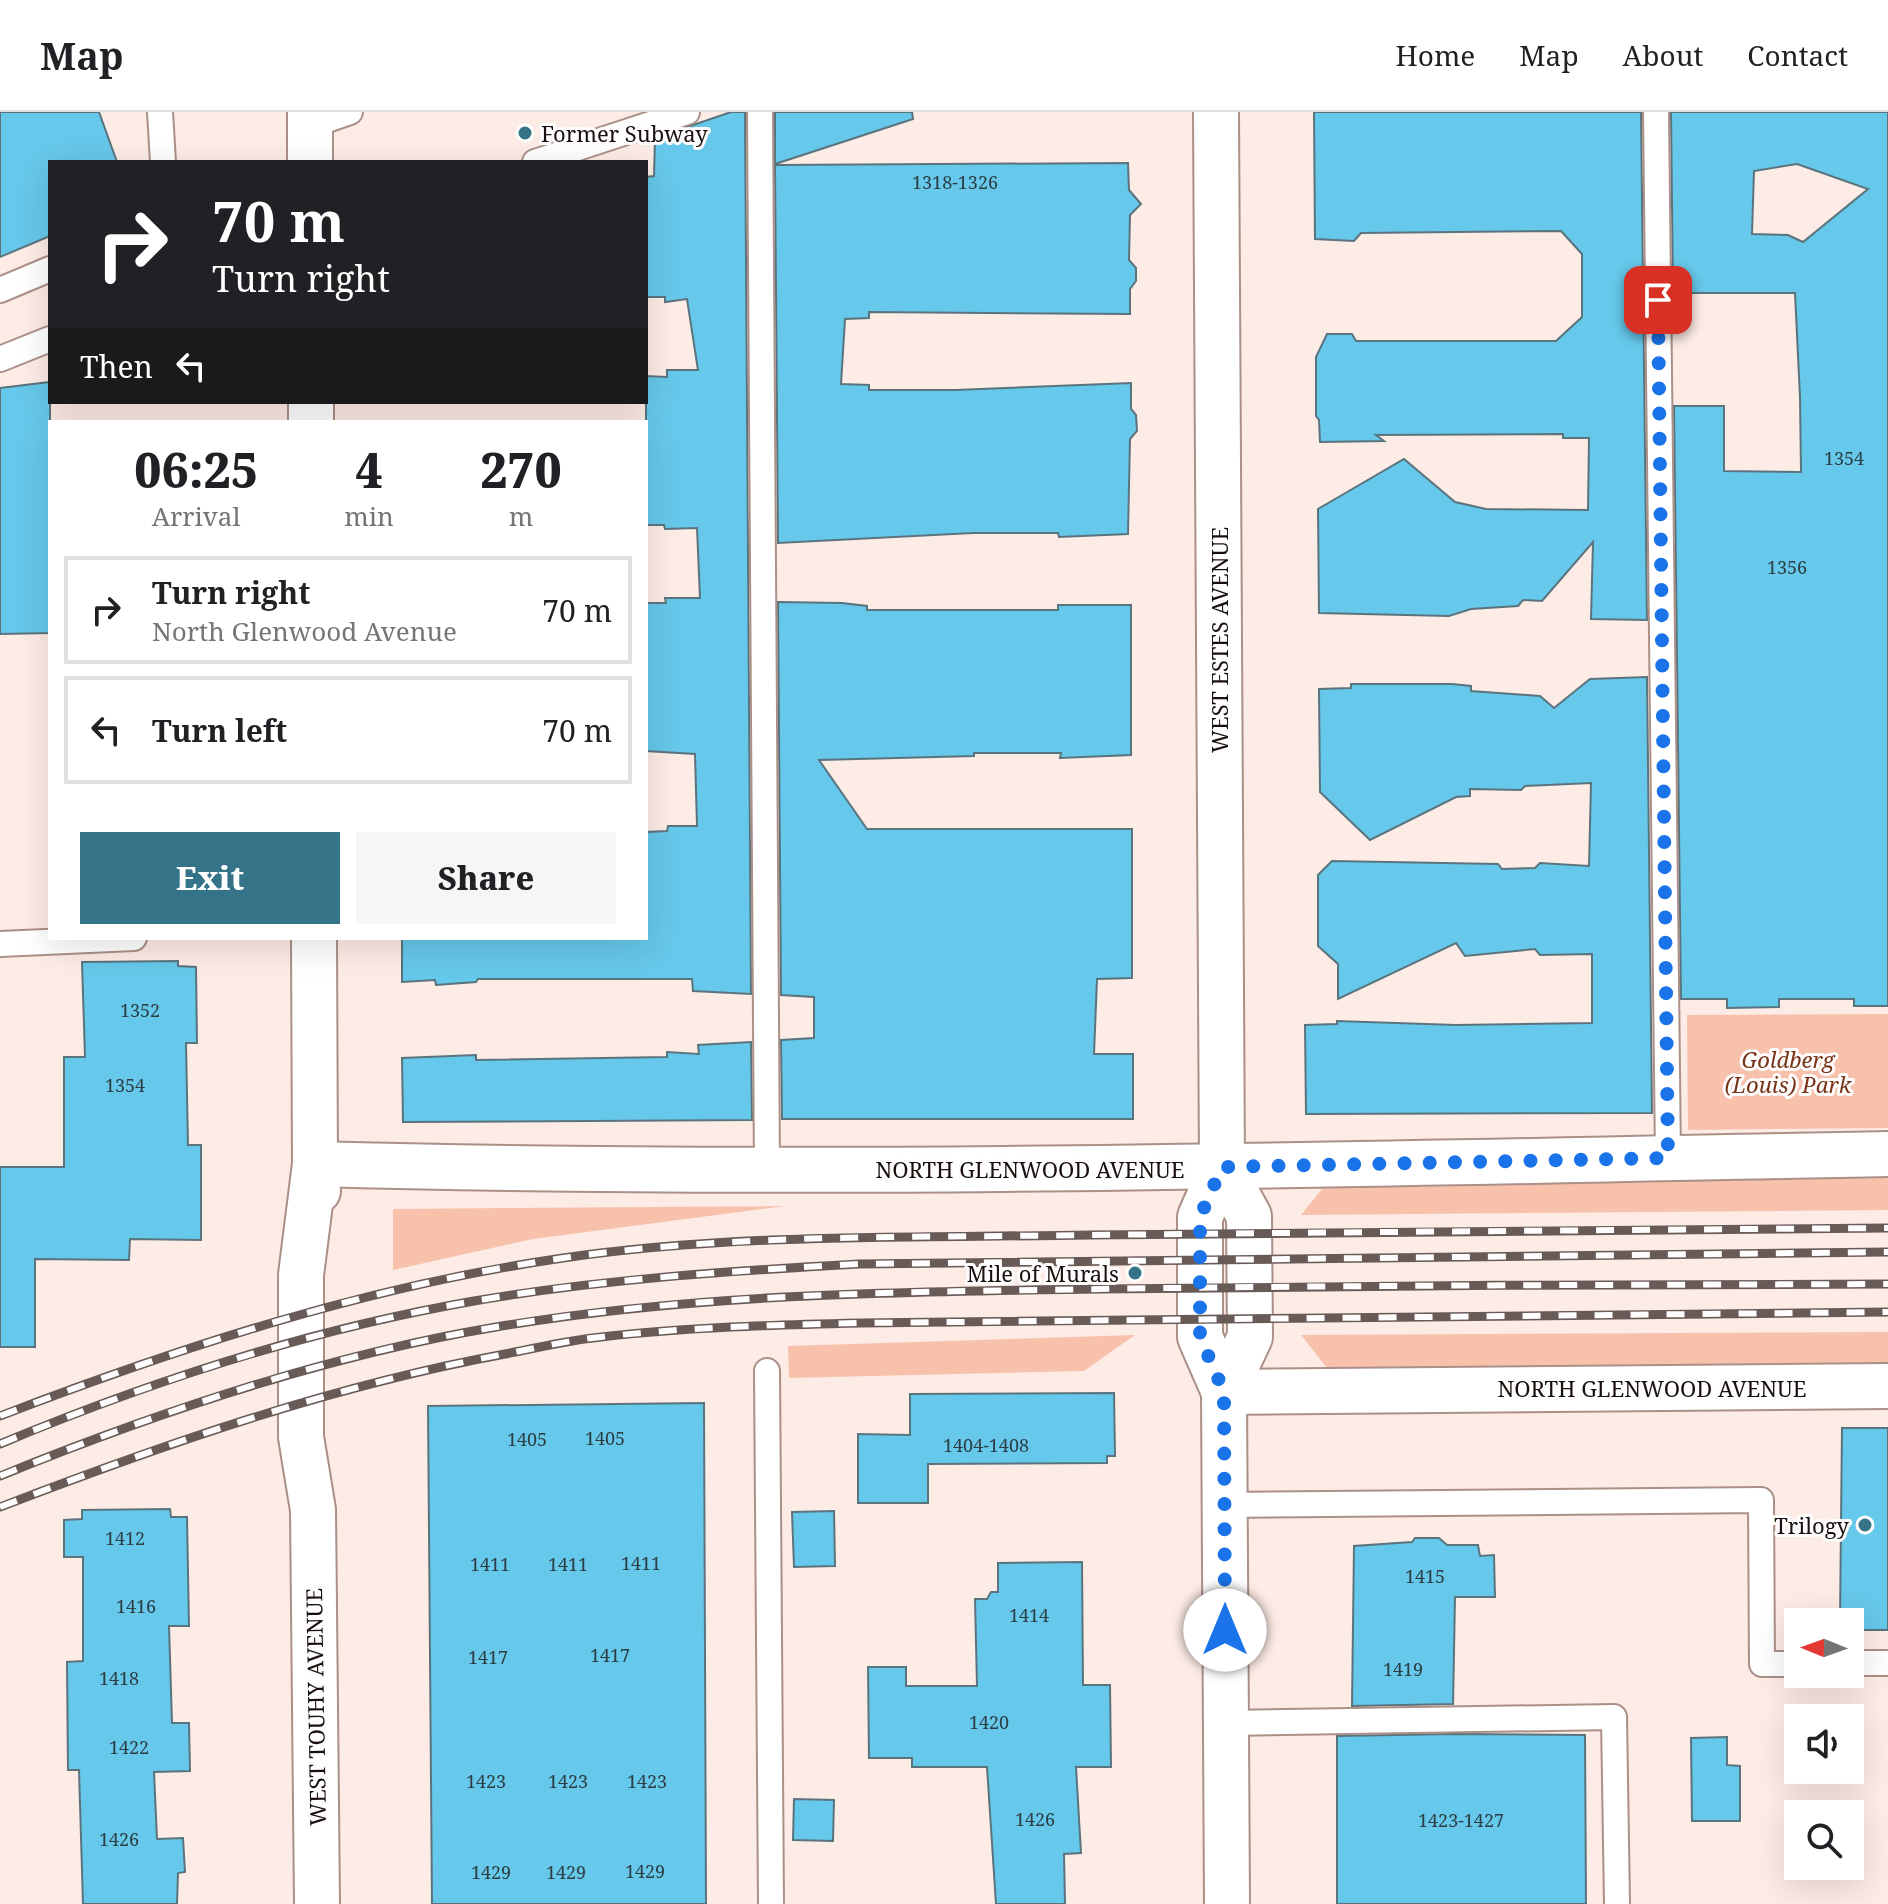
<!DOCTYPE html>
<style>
:root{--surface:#fff;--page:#f6f6f6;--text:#202124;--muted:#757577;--line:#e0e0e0;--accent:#347388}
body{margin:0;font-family:"Noto Serif",serif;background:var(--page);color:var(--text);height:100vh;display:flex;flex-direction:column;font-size:30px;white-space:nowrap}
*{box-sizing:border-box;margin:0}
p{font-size:26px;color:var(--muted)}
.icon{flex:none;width:44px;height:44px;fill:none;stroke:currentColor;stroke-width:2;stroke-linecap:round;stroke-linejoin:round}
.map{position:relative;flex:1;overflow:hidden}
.panel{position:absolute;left:48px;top:308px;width:600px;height:520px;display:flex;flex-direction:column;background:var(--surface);border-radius:0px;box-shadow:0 8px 32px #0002}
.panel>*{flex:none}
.guide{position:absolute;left:48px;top:48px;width:600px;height:244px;border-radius:0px;box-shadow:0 8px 32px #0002;background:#202124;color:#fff;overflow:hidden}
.needle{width:52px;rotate:271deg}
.buttons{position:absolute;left:1784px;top:1496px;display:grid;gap:16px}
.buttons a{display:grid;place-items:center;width:80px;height:80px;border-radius:0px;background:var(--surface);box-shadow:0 8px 32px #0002;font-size:40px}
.pin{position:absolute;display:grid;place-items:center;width:68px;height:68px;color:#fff;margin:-34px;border-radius:16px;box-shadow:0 4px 12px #0006}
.me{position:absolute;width:88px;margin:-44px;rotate:0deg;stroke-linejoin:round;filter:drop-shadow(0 0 6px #0008)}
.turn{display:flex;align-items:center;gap:28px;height:168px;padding:0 32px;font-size:36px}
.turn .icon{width:104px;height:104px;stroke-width:2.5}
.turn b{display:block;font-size:56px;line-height:68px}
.then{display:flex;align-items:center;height:76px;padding:0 32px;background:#0003;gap:16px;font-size:30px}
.eta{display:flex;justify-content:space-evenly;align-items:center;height:136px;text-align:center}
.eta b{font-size:48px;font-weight:800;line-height:56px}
.button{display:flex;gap:16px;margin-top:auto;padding:16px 32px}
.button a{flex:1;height:92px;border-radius:0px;background:var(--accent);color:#fff;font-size:32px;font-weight:800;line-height:92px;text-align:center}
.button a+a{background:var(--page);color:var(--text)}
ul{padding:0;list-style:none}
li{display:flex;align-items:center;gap:24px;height:108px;margin:0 16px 12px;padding:0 16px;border:4px solid var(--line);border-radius:0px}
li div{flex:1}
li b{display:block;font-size:30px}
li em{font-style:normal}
header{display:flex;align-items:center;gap:48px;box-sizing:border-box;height:112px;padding:0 40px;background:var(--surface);border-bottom:2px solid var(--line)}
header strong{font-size:38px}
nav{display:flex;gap:44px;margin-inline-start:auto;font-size:28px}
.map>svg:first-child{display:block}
.green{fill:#f8c1ac}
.building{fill:#66c8ea;stroke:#5a747e;stroke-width:2;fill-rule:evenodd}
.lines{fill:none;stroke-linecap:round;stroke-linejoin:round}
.service-casing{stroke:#aa9087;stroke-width:28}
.minor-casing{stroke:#aa9087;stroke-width:48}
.tertiary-casing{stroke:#aa9087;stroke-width:48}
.service{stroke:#fff;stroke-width:24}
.minor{stroke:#fff;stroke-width:44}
.tertiary{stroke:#fff;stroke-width:44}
.rail-casing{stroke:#685b57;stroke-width:9}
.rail{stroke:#fdfdfd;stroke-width:6;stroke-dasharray:18;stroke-linecap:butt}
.route{stroke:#1a73e8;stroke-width:14;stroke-dasharray:0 25.2}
.poi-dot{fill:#347388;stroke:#fdfdfd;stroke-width:3}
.labels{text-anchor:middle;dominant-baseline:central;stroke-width:6;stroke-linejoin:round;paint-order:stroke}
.number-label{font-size:18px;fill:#2c3d44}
.poi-label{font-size:22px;fill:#190f0c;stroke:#fdfdfd;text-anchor:end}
.street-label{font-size:22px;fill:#190f0c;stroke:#fdfdfd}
.park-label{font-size:22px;font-style:italic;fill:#793316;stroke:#fdfdfd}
</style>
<header>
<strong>Map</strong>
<nav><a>Home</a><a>Map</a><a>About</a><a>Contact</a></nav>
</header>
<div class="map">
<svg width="1888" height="1792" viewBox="0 0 1888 1792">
<rect width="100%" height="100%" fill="#fdebe5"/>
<g class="green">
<path d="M1888,902V1016L1688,1018L1687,903Z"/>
<path d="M1888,1062V1098L1301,1103L1330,1067Z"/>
<path d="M785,1094L533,1127L393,1158V1097Z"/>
<path d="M1888,1220V1259L1331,1261L1301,1223Z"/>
<path d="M1135,1223L1084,1259L789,1266L788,1234Z"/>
</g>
<g class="building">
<path d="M0,0H99L117,50H50V124L0,145Z"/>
<path d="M731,0H745L751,882L693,879L692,867H478L476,870L436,873L435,868L402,870V826H646V720L667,719L668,714H697L695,642L646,639V491H666L665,486H700L697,416L665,417L664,413H646V264L667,265V258H698L687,187L665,190V185H646V65L654,64L655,26Z"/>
<path d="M775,0H912L913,7L775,52Z"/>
<path d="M1314,0H1641L1647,508L1591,507L1593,430L1542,489L1523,488L1518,494L1471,497L1449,504L1319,501L1318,397L1404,347L1455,390L1486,397L1588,398L1589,326H1563V322L1376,323L1384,329L1320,330L1319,308L1316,304V245L1327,222H1352L1356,229H1556L1582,205V142L1561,119L1361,121L1354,129L1315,127Z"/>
<path d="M1671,0H1888V894H1854V887H1779V895L1727,896V887H1681L1674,294H1724V359L1801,360L1800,285L1795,181H1673ZM1797,52L1868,77L1803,130L1788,123L1752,122L1754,59Z"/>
<path d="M1128,51L1129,78L1141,92L1130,103L1129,148L1136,156V169L1130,177V202L869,200V206L845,207L841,272L869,273V278H956L1131,271V297L1136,303L1137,319L1130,327L1128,422L1059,425L1058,421H973L778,431L775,53Z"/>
<path d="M50,270V521L0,522V276Z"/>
<path d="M778,490L842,491L867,494V498H1058V493H1131V643L1060,646L1061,641H974V644L819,648L867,717H1132V866L1097,867L1094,942H1133V1007H782L781,928L814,926V885L781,883Z"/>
<path d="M1647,565L1652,1001L1306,1002L1305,913L1337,912V909L1456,913L1592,911V842L1540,843L1535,837L1465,844L1456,831L1338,887V852L1318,834V763L1332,749L1498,752L1502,757L1535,756L1540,751L1589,754L1591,671L1525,674L1521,678L1470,677V684L1456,685L1370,728L1320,680L1319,577L1351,576V572H1452L1471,574V579L1540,584L1554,596L1590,567Z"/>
<path d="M178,849V854L196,855L197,931H186L188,1033H201V1128L130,1127L129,1148L35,1147V1235H0V1055H64V945H85L82,850Z"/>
<path d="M751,930L752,1008L403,1010L402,946L476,943V948L667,945V940L699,942L698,933Z"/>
<path d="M1114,1281L1115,1344H1107V1351L928,1352V1391H858V1322L910,1323V1282Z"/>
<path d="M704,1291L706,1792H432L428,1294Z"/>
<path d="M1842,1316H1888V1518H1850V1510H1840Z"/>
<path d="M170,1397L171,1405H187L189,1514H169L172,1611H189L190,1659L154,1660L157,1727L183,1726L185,1760L178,1761L177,1792H83L79,1658H68L67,1550L83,1549V1445H64V1408L82,1407V1398Z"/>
<path d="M834,1399L835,1454L794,1455L792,1400Z"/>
<path d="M1415,1426H1439L1447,1433H1478L1480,1444L1494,1443L1495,1485H1455L1453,1592L1352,1594L1354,1434L1412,1430Z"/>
<path d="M1082,1450L1083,1573H1110L1111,1655H1076L1081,1741L1064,1742L1065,1792H996L987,1655H912V1646H869L868,1555H906V1574H977L975,1487H987L991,1480H998V1451Z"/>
<path d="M1453,1622L1585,1623L1586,1792H1337V1624Z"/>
<path d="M1727,1625V1653L1740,1654V1709H1692L1691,1626Z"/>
<path d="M794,1687L834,1688L833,1729L793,1728Z"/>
</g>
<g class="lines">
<defs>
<g id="service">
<path d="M160,0L163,50"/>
<path d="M760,0L767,1059"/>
<path d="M1656,0L1668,1046"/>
<path d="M310,14L350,0"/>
<path d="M535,50L687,0"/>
<path d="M0,178L50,157"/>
<path d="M0,247L50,227"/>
<path d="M0,832L134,826"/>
<path d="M767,1259L771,1792"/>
<path d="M1224,1393L1761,1388L1762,1552H1798"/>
<path d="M1850,1551H1888"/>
<path d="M1225,1611L1614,1605L1617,1792"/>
</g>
<g id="minor">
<path d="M1216,0L1222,1055L1200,1105V1225L1224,1280L1227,1792"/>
<path d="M315,1052C839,1066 1364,1052 1888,1042"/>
<path d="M1222,1055L1249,1104L1250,1225L1224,1280"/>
<path d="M1224,1280L1888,1274"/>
</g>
<g id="tertiary">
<path d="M310,0V50"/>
<path d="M311,290V310"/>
<path d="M314,826L315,1052L318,1079"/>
<path d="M315,1052L301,1163V1325L313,1398L317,1792"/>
</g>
</defs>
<use href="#service" class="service-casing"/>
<use href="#minor" class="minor-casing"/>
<use href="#tertiary" class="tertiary-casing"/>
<use href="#service" class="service"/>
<use href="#minor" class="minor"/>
<use href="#tertiary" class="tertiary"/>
<defs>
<g id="rail">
<path d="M0,1304C183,1234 369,1174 563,1146C737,1121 915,1126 1091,1123C1356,1120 1622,1118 1888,1116"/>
<path d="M0,1332C151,1269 313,1217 474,1189C602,1167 730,1159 859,1152L1888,1140"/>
<path d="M0,1364C158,1300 328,1243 496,1215C696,1181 898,1180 1100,1177C1363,1173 1625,1173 1888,1172"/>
<path d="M0,1395C165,1332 331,1274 505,1242C537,1236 569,1228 601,1225C687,1215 774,1213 861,1211L1888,1200"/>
</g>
</defs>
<use href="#rail" class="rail-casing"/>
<use href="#rail" class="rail"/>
</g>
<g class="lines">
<path class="route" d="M1225,1518L1224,1280L1200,1225V1105L1222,1055L1668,1046L1658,188"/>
</g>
<g class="poi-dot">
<circle cx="525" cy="21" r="8"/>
<circle cx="1135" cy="1161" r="8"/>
<circle cx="1865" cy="1413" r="8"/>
</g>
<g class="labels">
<g class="number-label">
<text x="955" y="70">1318-1326</text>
<text x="1844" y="346">1354</text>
<text x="1787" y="455">1356</text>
<text x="140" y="898">1352</text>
<text x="125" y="973">1354</text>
<text x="605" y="1326">1405</text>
<text x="527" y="1327">1405</text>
<text x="986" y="1333">1404-1408</text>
<text x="125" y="1426">1412</text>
<text x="641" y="1451">1411</text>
<text x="490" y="1452">1411</text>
<text x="568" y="1452">1411</text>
<text x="1425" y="1464">1415</text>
<text x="136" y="1494">1416</text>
<text x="1029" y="1503">1414</text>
<text x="610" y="1543">1417</text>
<text x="488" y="1545">1417</text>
<text x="1403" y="1557">1419</text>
<text x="119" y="1566">1418</text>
<text x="989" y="1610">1420</text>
<text x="129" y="1635">1422</text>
<text x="486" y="1669">1423</text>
<text x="568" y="1669">1423</text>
<text x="647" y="1669">1423</text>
<text x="1035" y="1707">1426</text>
<text x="1461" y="1708">1423-1427</text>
<text x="119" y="1727">1426</text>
<text x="645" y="1759">1429</text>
<text x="491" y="1760">1429</text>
<text x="566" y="1760">1429</text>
</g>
<g class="poi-label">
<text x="541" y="21" text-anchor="start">Former Subway</text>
<text x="1119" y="1161">Mile of Murals</text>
<text x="1849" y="1413">Trilogy</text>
</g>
<g class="street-label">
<text transform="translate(1219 528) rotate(-90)">WEST ESTES AVENUE</text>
<text x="1030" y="1057">NORTH GLENWOOD AVENUE</text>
<text x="1652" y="1276">NORTH GLENWOOD AVENUE</text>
<text transform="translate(315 1595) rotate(-91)">WEST TOUHY AVENUE</text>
</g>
<g class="park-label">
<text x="1788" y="947">Goldberg<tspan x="1788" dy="25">(Louis) Park</tspan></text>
</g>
</g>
</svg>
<div class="buttons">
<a><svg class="needle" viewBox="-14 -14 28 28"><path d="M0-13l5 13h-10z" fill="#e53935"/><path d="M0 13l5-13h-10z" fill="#757577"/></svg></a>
<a><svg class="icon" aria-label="sound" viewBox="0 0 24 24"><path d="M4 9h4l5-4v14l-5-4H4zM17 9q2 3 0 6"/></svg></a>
<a><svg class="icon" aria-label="search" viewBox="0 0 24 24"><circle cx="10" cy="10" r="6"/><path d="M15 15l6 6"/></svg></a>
</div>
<div class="pin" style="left:1658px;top:188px;background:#d93025"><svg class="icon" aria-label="arrive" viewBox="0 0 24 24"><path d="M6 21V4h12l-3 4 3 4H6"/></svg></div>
<svg class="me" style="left:1225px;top:1518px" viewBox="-20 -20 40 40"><circle r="19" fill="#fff"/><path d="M0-13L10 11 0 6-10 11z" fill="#1a73e8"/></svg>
<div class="guide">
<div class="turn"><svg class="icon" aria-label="right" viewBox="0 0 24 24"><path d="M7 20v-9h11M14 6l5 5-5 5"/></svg><div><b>70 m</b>Turn right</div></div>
<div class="then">Then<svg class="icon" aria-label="left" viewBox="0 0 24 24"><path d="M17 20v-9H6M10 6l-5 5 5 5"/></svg></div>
</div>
<section class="panel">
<div class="eta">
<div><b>06:25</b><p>Arrival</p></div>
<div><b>4</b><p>min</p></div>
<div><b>270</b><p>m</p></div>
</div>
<ul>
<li><svg class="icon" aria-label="right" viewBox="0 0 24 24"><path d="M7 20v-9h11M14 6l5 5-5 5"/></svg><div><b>Turn right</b><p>North Glenwood Avenue</p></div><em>70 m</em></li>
<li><svg class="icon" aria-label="left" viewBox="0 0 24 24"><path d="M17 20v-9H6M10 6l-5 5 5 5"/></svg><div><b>Turn left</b></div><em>70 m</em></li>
</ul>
<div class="button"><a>Exit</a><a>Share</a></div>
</section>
</div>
